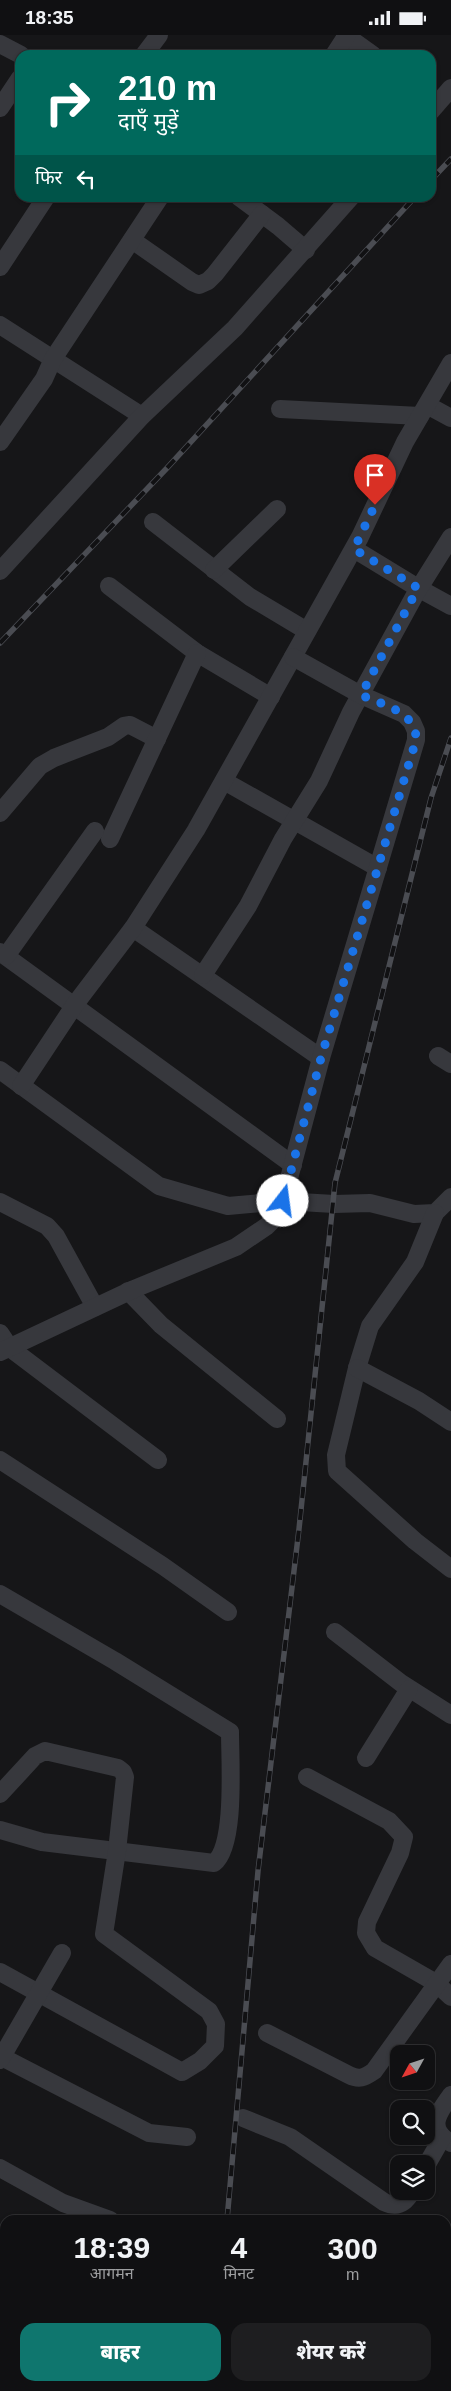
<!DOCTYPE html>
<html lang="hi">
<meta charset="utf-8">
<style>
:root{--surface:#101012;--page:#1e1e20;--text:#f1f3f6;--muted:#9c9d9f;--line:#303032;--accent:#0f766e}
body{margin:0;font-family:Helvetica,"Noto Sans Devanagari",sans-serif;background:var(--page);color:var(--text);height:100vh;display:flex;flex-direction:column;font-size:19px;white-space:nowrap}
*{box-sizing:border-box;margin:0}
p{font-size:16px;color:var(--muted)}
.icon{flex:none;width:28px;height:28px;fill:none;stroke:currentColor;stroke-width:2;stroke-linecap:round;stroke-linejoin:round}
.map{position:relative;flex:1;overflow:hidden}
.drawer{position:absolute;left:0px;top:2180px;width:451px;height:176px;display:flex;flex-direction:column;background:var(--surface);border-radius:15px 15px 0 0;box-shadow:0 1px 4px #0004,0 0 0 1px var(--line)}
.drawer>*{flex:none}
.banner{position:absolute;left:15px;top:15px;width:421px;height:152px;border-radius:15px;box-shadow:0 1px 4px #0004,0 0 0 1px var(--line);background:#00695c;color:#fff;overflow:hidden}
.needle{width:32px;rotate:230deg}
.buttons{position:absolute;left:390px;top:2010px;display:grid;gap:10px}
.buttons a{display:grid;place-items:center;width:45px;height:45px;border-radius:10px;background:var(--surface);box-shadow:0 1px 4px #0004,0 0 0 1px var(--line);font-size:25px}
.pin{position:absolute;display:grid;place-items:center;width:42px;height:42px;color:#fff;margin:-51px -21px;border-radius:50% 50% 50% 0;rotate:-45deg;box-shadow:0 0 5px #0007}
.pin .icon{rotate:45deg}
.me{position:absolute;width:55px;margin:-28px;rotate:15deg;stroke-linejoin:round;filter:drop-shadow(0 0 4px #0008)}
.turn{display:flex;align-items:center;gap:18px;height:105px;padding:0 20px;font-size:22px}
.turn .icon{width:65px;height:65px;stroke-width:2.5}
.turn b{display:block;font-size:35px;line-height:42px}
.then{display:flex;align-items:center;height:48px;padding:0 20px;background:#0003;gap:10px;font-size:19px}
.eta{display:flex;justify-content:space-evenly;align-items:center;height:85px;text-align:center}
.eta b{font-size:30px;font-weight:800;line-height:35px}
.action{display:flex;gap:10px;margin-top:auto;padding:10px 20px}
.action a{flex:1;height:58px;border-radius:15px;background:var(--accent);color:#fff;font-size:20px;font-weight:800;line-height:58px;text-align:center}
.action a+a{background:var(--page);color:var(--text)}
.status{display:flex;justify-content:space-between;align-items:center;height:35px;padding:0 25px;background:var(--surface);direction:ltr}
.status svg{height:14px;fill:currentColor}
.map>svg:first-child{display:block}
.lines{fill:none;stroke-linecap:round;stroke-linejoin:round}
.minor{stroke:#37383d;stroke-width:18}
.rail-casing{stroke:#4a4c52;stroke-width:5.5}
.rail{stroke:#111113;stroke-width:4;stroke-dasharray:11;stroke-linecap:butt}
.route{stroke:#1a73e8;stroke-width:9;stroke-dasharray:0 16.2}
</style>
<div class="status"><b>18:35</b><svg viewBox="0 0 49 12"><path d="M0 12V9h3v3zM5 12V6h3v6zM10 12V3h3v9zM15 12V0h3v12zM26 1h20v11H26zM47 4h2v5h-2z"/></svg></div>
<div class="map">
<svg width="451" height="2356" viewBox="0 0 451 2356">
<rect width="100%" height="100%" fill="#161618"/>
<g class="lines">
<g class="minor">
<path d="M345,0L373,20"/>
<path d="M0,9L21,20"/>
<path d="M144,20L159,0"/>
<path d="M334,20L347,0"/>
<path d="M0,73L20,43"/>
<path d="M431,76L451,53"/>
<path d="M239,162L278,191L306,215"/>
<path d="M132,205L192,247L199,250L208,246L215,239L262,179"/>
<path d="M0,232L46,162"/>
<path d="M0,290L142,381"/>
<path d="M427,370L451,383"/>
<path d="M280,374L420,381"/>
<path d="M0,407L44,344L53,324L160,162"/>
<path d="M153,487L250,562L307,596"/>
<path d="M354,514L418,553L451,571"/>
<path d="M214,535L277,474"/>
<path d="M0,536L142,381L235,293L351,162"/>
<path d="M109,551L197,618L271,662"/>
<path d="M224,746L378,833"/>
<path d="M0,778L40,731L54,723L108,702L124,691L130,690L157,704"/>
<path d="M110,804L197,618"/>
<path d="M133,893L321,1023"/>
<path d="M0,917L293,1130"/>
<path d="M6,921L95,796"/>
<path d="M203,940L248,871L283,804L319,746L351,677L416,558L451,502"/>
<path d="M438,1021L451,1029"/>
<path d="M0,1035L159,1151L228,1171L283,1166L334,1169L370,1168L414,1179L435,1178L451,1162"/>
<path d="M21,1051L76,968L133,893L196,795L360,502L405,407L451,328"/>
<path d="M0,1167L47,1191L56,1201L95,1272"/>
<path d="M435,1178L415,1227L370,1291L357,1333L336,1420L337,1436L415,1506L451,1534"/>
<path d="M128,1256L161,1290L277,1384"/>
<path d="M0,1298L10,1313L158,1425"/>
<path d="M0,1317L134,1254L236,1212L267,1191L274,1184L283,1166L321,1023L416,705V696L412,687L404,679L361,660L293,622"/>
<path d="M357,1333L419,1366L451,1387"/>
<path d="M0,1425L163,1531L228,1577"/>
<path d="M0,1559L115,1626L230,1697C230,1726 236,1811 214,1828L42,1807L0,1795"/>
<path d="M335,1597L401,1648L451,1680"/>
<path d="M366,1723L409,1654"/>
<path d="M307,1742L389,1786L404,1802L400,1818L367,1887L366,1898L375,1913L436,1948L451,1962"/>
<path d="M0,1759L35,1721L45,1716L118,1733L123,1737L125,1742L117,1816L104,1899L209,1976L216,1989L215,2011L200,2026L182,2037L0,1937"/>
<path d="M267,1998L349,2040C359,2045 364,2043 374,2036L451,1929"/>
<path d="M0,2021L149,2098L187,2102"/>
<path d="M0,2025L62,1918"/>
<path d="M451,2060C438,2078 426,2094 451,2108"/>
<path d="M243,2083L290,2102L384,2167C397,2173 405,2169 412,2156"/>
<path d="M426,2131L442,2103"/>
<path d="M0,2133L63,2168L110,2185"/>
<path d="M446,2214L451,2207"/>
<path d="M0,2237L5,2238"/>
<path d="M447,2291L451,2286"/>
<path d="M344,2351L353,2356"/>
<path d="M4,2356L5,2348"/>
<path d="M85,2356L87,2351"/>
</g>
<defs>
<g id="rail">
<path d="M431,145L451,124"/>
<path d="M0,608L167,433L415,162"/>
<path d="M227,2185L258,1836L299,1494L335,1148L431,763L451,703"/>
<path d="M210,2356V2351"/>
</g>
</defs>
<use href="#rail" class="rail-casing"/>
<use href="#rail" class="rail"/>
</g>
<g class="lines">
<path class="route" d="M283,1166L321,1023L416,705C417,677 383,670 361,660L418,553L354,514L375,470"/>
</g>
</svg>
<div class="buttons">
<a><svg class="needle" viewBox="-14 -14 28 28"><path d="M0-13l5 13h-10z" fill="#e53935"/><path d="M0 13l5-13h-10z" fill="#9c9d9f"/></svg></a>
<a><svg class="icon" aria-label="search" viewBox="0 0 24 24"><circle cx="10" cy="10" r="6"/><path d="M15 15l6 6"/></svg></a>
<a><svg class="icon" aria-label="layers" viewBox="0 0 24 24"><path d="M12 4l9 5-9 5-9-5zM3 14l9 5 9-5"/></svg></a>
</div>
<div class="pin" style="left:375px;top:470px;background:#d93025"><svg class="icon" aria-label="arrive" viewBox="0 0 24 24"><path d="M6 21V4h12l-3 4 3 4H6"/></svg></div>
<svg class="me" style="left:283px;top:1166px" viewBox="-20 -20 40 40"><circle r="19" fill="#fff"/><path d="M0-13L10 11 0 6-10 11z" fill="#1a73e8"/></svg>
<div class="banner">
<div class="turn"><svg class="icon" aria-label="right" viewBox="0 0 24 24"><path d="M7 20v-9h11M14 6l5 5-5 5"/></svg><div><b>210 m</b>दाएँ मुड़ें</div></div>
<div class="then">फिर<svg class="icon" aria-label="left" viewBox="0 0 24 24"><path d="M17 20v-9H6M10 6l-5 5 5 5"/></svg></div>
</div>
<section class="drawer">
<div class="eta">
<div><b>18:39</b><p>आगमन</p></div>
<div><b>4</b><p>मिनट</p></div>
<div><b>300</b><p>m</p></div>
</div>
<div class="action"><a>बाहर</a><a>शेयर करें</a></div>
</section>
</div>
